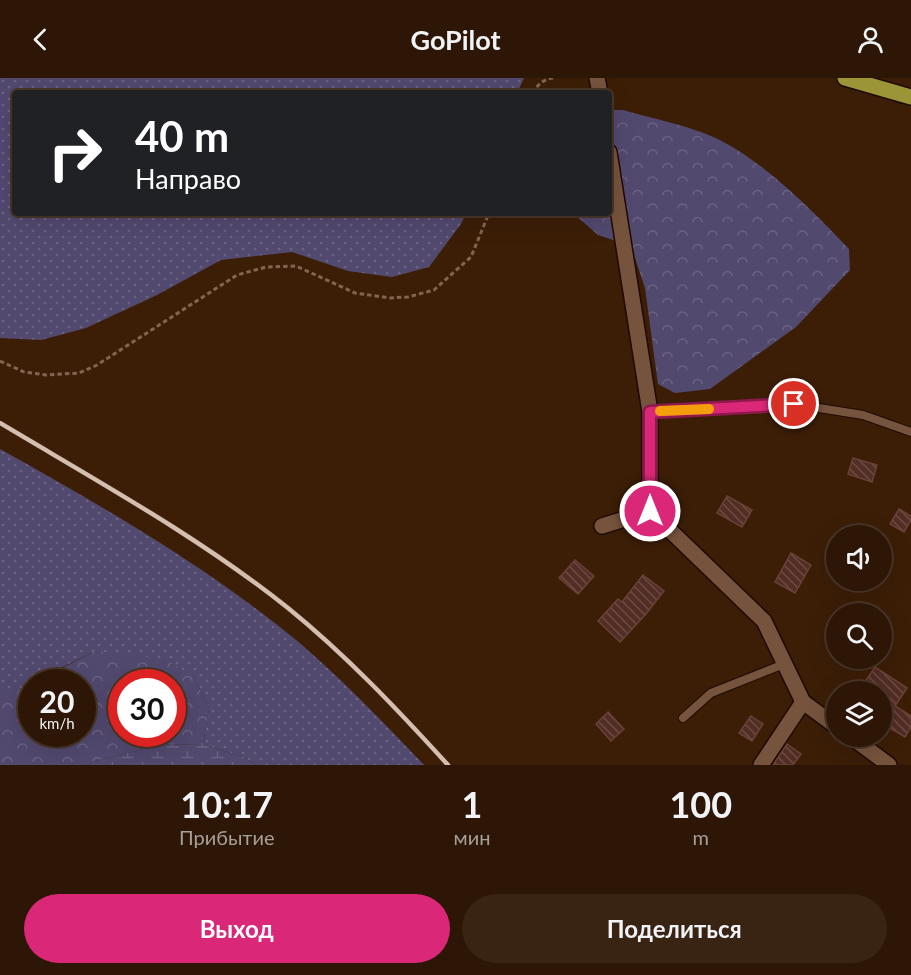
<!DOCTYPE html>
<html lang="ru">
<meta charset="utf-8">
<style>
:root{--surface:#2d1605;--page:#392313;--text:#f1f3f6;--muted:#a79f9a;--line:#483527;--accent:#db2777}
body{margin:0;font-family:Lato,sans-serif;background:var(--page);color:var(--text);height:100vh;display:flex;flex-direction:column;font-size:22px;white-space:nowrap}
*{box-sizing:border-box;margin:0}
p{font-size:20px;color:var(--muted)}
.icon{flex:none;width:33px;height:33px;fill:none;stroke:currentColor;stroke-width:2;stroke-linecap:round;stroke-linejoin:round}
.map{position:relative;height:687px;overflow:hidden}
.details{display:flex;flex-direction:column;background:var(--surface);flex:1}
.details>*{flex:none}
.top-card{position:absolute;left:12px;top:12px;width:600px;height:126px;border-radius:6px;box-shadow:0 6px 24px #0002,0 0 0 2px var(--line);background:#202124;color:#fff;overflow:hidden}
.tools{position:absolute;left:826px;top:447px;display:grid;gap:12px}
.tools a{display:grid;place-items:center;width:66px;height:66px;border-radius:50%;background:var(--surface);box-shadow:0 6px 24px #0002,0 0 0 2px var(--line);font-size:30px}
.speed{position:absolute;left:18px;top:591px;display:flex;gap:12px;font-size:30px;font-weight:700;text-align:center}
.speed>*{display:grid;place-content:center;width:78px;height:78px;border-radius:50%;background:var(--surface);box-shadow:0 6px 24px #0002,0 0 0 2px var(--line);line-height:1}
.speed small{font-size:15px;font-weight:400}
.speed .limit{border:9px solid #d22;background:#fff;color:#111}
.pin{position:absolute;display:grid;place-items:center;width:51px;height:51px;color:#fff;margin:-26px;border:3px solid #fff;border-radius:50%;box-shadow:0 2px 6px #0007}
.me{position:absolute;width:66px;margin:-33px;rotate:0deg;stroke-linejoin:round;filter:drop-shadow(0 0 4px #0008)}
.turn{display:flex;align-items:center;gap:21px;height:126px;padding:0 24px;font-size:27px}
.turn .icon{width:78px;height:78px;stroke-width:2.5}
.turn b{display:block;font-size:42px;line-height:51px}
.eta{display:flex;justify-content:space-evenly;align-items:center;height:102px;text-align:center}
.eta b{font-size:36px;font-weight:700;line-height:42px}
.primary-button{display:flex;gap:12px;margin-top:auto;padding:12px 24px}
.primary-button a{flex:1;height:69px;border-radius:36px;background:var(--accent);color:#fff;font-size:24px;font-weight:700;line-height:69px;text-align:center}
.primary-button a+a{background:var(--page);color:var(--text)}
header{display:flex;justify-content:space-between;align-items:center;height:78px;padding:0 24px;background:var(--surface);font-size:27px;font-weight:700}
.map>svg:first-child{display:block}
.grass{fill:url(#grass-dots)}
.forest{fill:url(#forest-crowns);fill-rule:evenodd}
.wetland{fill:url(#wetland-marsh)}
.building{fill:url(#building-back-hatch);stroke:#694138;stroke-width:1.5}
.lines{fill:none;stroke-linecap:round;stroke-linejoin:round}
.service-casing{stroke:#1f0900;stroke-width:10}
.minor-casing{stroke:#1f0900;stroke-width:18}
.primary-casing{stroke:#1f0900;stroke-width:18}
.path{stroke:#806652;stroke-width:3;stroke-dasharray:4.5 3;stroke-linecap:butt}
.service{stroke:#76533d;stroke-width:8}
.minor{stroke:#76533d;stroke-width:15}
.primary{stroke:#9c9538;stroke-width:15}
.rail{stroke:#d4beb0;stroke-width:4.5}
.route-casing{stroke:#8e194d;stroke-width:15}
.route{stroke:#db2777;stroke-width:10}
.slow{stroke:#f59e0b;stroke-width:10}
</style>
<header><svg class="icon" aria-label="back" viewBox="0 0 24 24"><path d="M15 5l-7 7 7 7"/></svg>GoPilot<svg class="icon" aria-label="person" viewBox="0 0 24 24"><circle cx="12" cy="8" r="4"/><path d="M4 21q1-7 8-7t8 7"/></svg></header>
<div class="map">
<svg width="911" height="687" viewBox="0 0 911 687">
<defs>
<pattern id="grass-dots" width="8" height="8" patternUnits="userSpaceOnUse" patternTransform="scale(1.5)"><rect width="8" height="8" fill="#52496f"/><path d="M2 2h.1M6 6h.1" fill="none" stroke="#6b6282" stroke-width="1.8" stroke-linecap="round"/></pattern>
<pattern id="forest-crowns" width="20" height="18" patternUnits="userSpaceOnUse" patternTransform="scale(1.5)"><rect width="20" height="18" fill="#52496f"/><path d="M2 6a3 3 0 1 1 6 0M12 15a3 3 0 1 1 6 0" fill="none" stroke="#6b6282"/></pattern>
<pattern id="wetland-marsh" width="20" height="14" patternUnits="userSpaceOnUse" patternTransform="scale(1.5)"><rect width="20" height="14" fill="#52496f"/><path d="M1 5h8M5 5V1M11 12h8M15 12V8" fill="none" stroke="#6b6282"/></pattern>
<pattern id="building-back-hatch" width="6" height="6" patternUnits="userSpaceOnUse" patternTransform="scale(1.5)"><rect width="6" height="6" fill="#522d24"/><path d="M-1 5l2 2M0 0l6 6M5-1l2 2" fill="none" stroke="#6b4b42"/></pattern>
</defs>
<rect width="100%" height="100%" fill="#3c1e07"/>
<g class="grass">
<path d="M0,0H524L517,15H15V135H466L461,146L429,189L392,199L348,193L292,174L221,182L157,217L86,250L41,262L0,260Z"/>
<path d="M0,371C97,425 192,480 280,549C332,590 378,639 424,687H257L243,679L203,666L209,630L194,599L95,573L32,604L31,607L24,612H0Z"/>
</g>
<g class="forest">
<path d="M609,32H623C650,40 686,47 711,58C761,80 811,131 849,171L850,192L796,249L710,311L675,315L658,306L645,210L631,168L598,157L573,135H609Z"/>
<path d="M95,573L165,581L194,599L209,630L203,666L158,667L92,684L89,687H0V612H24L31,607L32,656H82V604H35ZM122,604H172V656H122Z"/>
</g>
<path class="wetland" d="M203,666L243,679L257,687H89L92,684L158,667Z"/>
<g class="building">
<path d="M853,380L877,387L872,404L848,396Z"/>
<path d="M727,418L752,432L742,449L717,435Z"/>
<path d="M899,431L911,438V442L904,454L890,446Z"/>
<path d="M791,475L811,487L795,515L775,504Z"/>
<path d="M575,482L594,498L578,516L559,500Z"/>
<path d="M643,497L664,513L646,536L620,564L598,543L618,521L622,524Z"/>
<path d="M875,589L907,610L895,628L911,638V649L905,659L883,646L882,647V614H858Z"/>
<path d="M608,634L624,651L611,663L596,646Z"/>
<path d="M751,638L763,646L752,663L739,655Z"/>
<path d="M787,666L801,676L793,687H773Z"/>
</g>
<g class="lines">
<defs>
<g id="service">
<path d="M650,334L794,326L863,337L911,354"/>
<path d="M683,640L711,615L784,586"/>
</g>
<g id="minor">
<path d="M597,0L600,15"/>
<path d="M609,74L650,334V433"/>
<path d="M602,448L650,433L764,543L803,624L837,649"/>
<path d="M850,658L889,687"/>
<path d="M761,687L803,624"/>
</g>
<path id="primary" d="M845,0L911,19"/>
</defs>
<use href="#service" class="service-casing"/>
<use href="#minor" class="minor-casing"/>
<use href="#primary" class="primary-casing"/>
<g class="path">
<path d="M532,15C538,7 543,1 553,0"/>
<path d="M0,283L24,294L46,297L79,295L97,287L237,197L266,189L296,188L355,215L390,220L408,219L434,212L471,179L489,135"/>
</g>
<use href="#service" class="service"/>
<use href="#minor" class="minor"/>
<use href="#primary" class="primary"/>
<path class="rail" d="M0,345C97,403 199,459 288,530C346,577 398,632 448,687"/>
</g>
<g class="lines">
<defs>
<path id="route" d="M650,433V334L794,326"/>
</defs>
<use href="#route" class="route-casing"/>
<use href="#route" class="route"/>
<path class="slow" d="M660,333L709,331"/>
</g>
</svg>
<div class="tools">
<a><svg class="icon" aria-label="sound" viewBox="0 0 24 24"><path d="M4 9h4l5-4v14l-5-4H4zM17 9q2 3 0 6"/></svg></a>
<a><svg class="icon" aria-label="search" viewBox="0 0 24 24"><circle cx="10" cy="10" r="6"/><path d="M15 15l6 6"/></svg></a>
<a><svg class="icon" aria-label="layers" viewBox="0 0 24 24"><path d="M12 4l9 5-9 5-9-5zM3 14l9 5 9-5"/></svg></a>
</div>
<div class="speed"><div>20<small>km/h</small></div><div class="limit">30</div></div>
<div class="pin" style="left:794px;top:326px;background:#d93025"><svg class="icon" aria-label="arrive" viewBox="0 0 24 24"><path d="M6 21V4h12l-3 4 3 4H6"/></svg></div>
<svg class="me" style="left:650px;top:433px" viewBox="-20 -20 40 40"><circle r="17" fill="#db2777" stroke="#fff" stroke-width="3"/><path d="M0-11L8 9 0 5-8 9z" fill="#fff"/></svg>
<div class="top-card">
<div class="turn"><svg class="icon" aria-label="right" viewBox="0 0 24 24"><path d="M7 20v-9h11M14 6l5 5-5 5"/></svg><div><b>40 m</b>Направо</div></div>
</div>
</div>
<section class="details">
<div class="eta">
<div><b>10:17</b><p>Прибытие</p></div>
<div><b>1</b><p>мин</p></div>
<div><b>100</b><p>m</p></div>
</div>
<div class="primary-button"><a>Выход</a><a>Поделиться</a></div>
</section>
